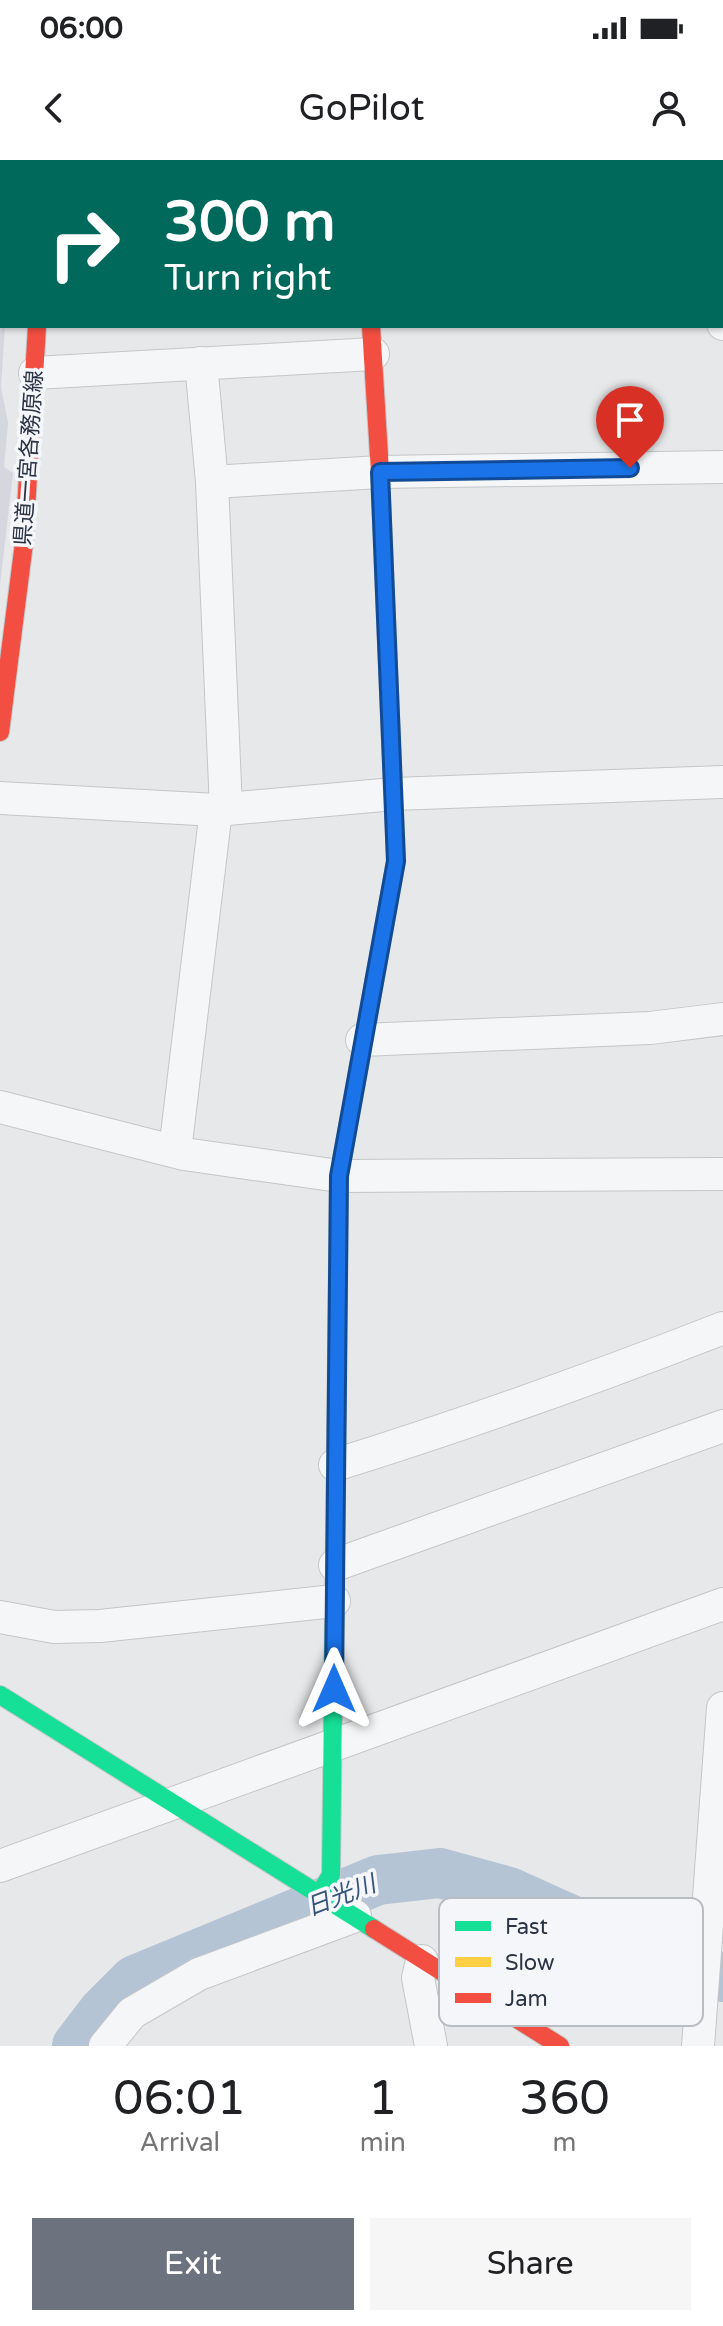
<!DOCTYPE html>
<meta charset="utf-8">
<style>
:root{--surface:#fff;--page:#f6f6f6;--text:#202124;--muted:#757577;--accent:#6c737f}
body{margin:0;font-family:"Varela Round","Noto Sans JP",sans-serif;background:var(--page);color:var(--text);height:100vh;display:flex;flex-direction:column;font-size:30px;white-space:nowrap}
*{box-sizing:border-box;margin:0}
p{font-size:26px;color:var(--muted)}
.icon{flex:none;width:44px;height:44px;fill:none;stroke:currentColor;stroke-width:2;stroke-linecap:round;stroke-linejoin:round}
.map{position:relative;height:1886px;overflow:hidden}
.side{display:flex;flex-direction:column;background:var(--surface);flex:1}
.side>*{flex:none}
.hud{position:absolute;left:0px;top:0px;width:724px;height:168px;box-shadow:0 2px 6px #0004;background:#00695c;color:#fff;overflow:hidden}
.pin{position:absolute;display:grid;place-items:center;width:68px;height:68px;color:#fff;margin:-82px -34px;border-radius:50% 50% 50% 0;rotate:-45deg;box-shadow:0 0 8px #0007}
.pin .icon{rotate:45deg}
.me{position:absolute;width:88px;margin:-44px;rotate:0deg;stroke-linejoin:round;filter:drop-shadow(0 0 6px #0008)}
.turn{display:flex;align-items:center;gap:28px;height:168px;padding:0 32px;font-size:36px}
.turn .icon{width:104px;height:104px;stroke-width:2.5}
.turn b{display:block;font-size:56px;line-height:68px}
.eta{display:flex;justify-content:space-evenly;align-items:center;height:136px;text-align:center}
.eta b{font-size:48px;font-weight:600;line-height:56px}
.button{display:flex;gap:16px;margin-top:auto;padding:16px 32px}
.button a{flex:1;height:92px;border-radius:0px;background:var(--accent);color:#fff;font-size:32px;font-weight:600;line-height:92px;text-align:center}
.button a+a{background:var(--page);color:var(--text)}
.status{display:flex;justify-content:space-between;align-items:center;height:56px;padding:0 40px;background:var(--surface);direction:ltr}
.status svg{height:22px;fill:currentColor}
header{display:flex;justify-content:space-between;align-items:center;height:104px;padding:0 32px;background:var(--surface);font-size:36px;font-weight:600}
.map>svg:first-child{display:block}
.built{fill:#d4d7dd}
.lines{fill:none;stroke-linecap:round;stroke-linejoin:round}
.river{stroke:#b4c4d5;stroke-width:50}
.street-casing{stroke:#c4c6c8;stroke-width:34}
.fast-casing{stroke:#c4c6c8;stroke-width:20}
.slow-casing{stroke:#c4c6c8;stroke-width:20}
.jam-casing{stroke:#c4c6c8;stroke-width:20}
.street{stroke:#f5f6f7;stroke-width:32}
.fast{stroke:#16e098;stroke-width:18}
.slow{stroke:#ffcf43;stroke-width:18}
.jam{stroke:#f24e42;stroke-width:18}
.route-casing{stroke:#114b97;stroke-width:20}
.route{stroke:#1a73e8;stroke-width:14}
.labels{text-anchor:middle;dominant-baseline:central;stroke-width:7;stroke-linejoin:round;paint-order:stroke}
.street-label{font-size:22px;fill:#2b3445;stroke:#f4f6f9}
.water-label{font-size:24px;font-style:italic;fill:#34527a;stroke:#f4f6f9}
.key{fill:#f4f6f9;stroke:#b8bcc3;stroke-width:2}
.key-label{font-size:22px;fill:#2b3445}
</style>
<div class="status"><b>06:00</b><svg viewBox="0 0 49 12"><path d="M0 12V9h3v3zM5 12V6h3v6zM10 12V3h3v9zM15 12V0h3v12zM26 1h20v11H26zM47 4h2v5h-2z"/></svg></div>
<header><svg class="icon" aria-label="back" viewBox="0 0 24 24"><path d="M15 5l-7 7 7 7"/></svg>GoPilot<svg class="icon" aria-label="person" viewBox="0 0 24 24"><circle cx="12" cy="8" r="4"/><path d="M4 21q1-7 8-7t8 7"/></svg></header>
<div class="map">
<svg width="723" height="1886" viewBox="0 0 723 1886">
<rect width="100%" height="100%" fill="#e6e8ea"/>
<path class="built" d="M0,0H28L2,2V166H5L1,227L8,263L4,307L13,313L0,425Z"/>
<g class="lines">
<path class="river" d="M77,1886L103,1852L135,1820L378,1720L440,1713L509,1732L684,1811L723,1817"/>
<defs>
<g id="street">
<path d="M713,0V2"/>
<path d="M343,2L395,0"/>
<path d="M722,148L723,164"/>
<path d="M201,203L212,322L226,649"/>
<path d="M35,213L373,194"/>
<path d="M212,322L380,312L723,307"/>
<path d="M0,638L216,650L394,634L723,622"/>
<path d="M362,880L650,868L723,859"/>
<path d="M0,947L184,994L339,1016L723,1014"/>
<path d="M175,991L216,650"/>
<path d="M335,1305C466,1264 595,1218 723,1168"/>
<path d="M335,1405L723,1266"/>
<path d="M0,1457L54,1467L100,1466L334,1441"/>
<path d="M0,1706L723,1444"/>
<path d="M422,1801L418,1818L431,1886"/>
<path d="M105,1886L132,1853L199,1814L355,1756"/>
<path d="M698,1886L723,1548"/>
</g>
<g id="fast">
<path d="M0,1535L374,1769"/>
<path d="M320,1733L331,1715L336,1283"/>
</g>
<g id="slow">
<path d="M45,0V2"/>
<path d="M336,1283L339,1016L396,701L393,629"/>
</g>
<g id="jam">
<path d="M371,166L380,312L393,629"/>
<path d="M0,572L24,383L37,166"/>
<path d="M374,1769L560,1886"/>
</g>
</defs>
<use href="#street" class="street-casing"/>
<use href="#fast" class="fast-casing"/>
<use href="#slow" class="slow-casing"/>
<use href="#jam" class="jam-casing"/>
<use href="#street" class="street"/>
<use href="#fast" class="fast"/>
<use href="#slow" class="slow"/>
<use href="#jam" class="jam"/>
</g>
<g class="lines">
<defs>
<path id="route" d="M334,1529L339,1016L396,701L380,312L630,308"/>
</defs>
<use href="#route" class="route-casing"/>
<use href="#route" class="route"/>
</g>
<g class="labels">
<g class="street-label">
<text transform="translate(29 298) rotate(-86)">県道一宮各務原線</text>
</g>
<g class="water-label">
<text transform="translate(341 1736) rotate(-21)">日光川</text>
</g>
</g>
<rect x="439" y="1738" width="264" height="128" rx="12" class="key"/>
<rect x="455" y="1761" width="36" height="10" fill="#16e098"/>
<rect x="455" y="1797" width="36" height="10" fill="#ffcf43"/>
<rect x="455" y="1833" width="36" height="10" fill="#f24e42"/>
<g class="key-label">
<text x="505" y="1774">Fast</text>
<text x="505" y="1810">Slow</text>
<text x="505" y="1846">Jam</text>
</g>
</svg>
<div class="pin" style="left:630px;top:308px;background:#d93025"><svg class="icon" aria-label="arrive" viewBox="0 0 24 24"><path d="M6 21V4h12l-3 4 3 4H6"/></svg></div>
<svg class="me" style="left:334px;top:1529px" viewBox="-20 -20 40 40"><path d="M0-17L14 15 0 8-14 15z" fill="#1a73e8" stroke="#fff" stroke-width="4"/></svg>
<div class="hud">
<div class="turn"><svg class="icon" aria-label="right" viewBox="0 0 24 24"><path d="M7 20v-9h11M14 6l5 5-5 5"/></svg><div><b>300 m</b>Turn right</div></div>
</div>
</div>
<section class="side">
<div class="eta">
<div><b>06:01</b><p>Arrival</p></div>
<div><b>1</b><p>min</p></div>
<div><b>360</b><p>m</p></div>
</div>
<div class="button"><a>Exit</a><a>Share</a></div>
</section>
